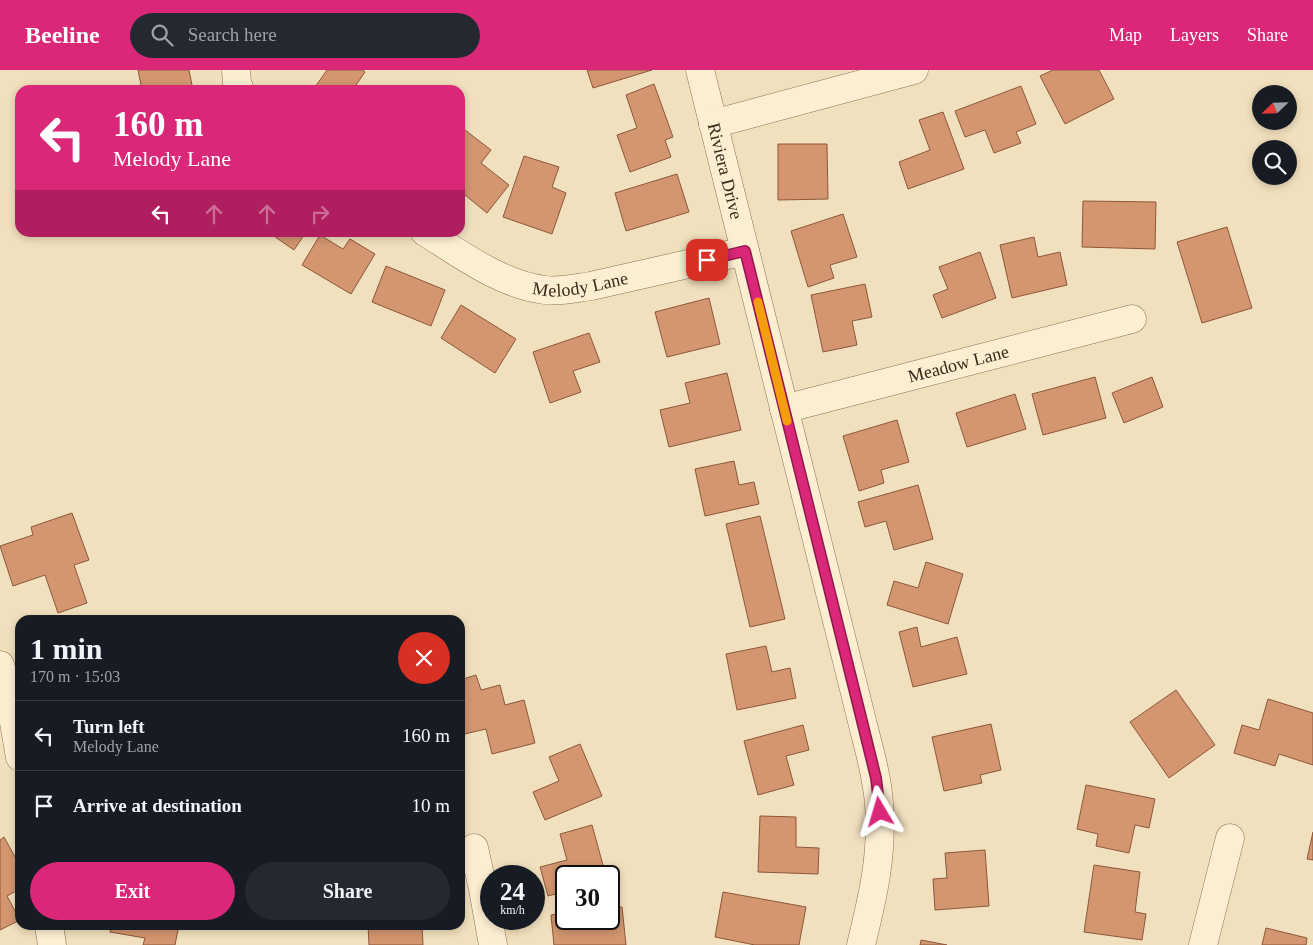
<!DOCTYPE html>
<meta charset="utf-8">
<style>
:root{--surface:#171b24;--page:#242831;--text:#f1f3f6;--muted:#9ea1a6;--line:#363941;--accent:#db2777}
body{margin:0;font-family:Georgia,serif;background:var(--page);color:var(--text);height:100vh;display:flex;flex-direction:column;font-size:19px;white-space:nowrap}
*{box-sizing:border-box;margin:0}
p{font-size:16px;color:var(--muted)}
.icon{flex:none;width:28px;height:28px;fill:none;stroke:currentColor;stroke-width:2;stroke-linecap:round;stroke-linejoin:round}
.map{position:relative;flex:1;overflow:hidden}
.sheet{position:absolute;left:15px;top:545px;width:450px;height:315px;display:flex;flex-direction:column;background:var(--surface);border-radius:15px;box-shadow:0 2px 8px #0003}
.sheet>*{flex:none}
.guide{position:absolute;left:15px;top:15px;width:450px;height:152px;border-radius:15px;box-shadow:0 2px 8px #0003;background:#db2777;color:#fff;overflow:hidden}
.needle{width:32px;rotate:247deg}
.fabs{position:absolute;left:1252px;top:15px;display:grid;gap:10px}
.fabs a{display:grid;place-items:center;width:45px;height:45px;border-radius:50%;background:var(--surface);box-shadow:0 2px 8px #0003;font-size:25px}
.speed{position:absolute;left:480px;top:795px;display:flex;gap:10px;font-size:25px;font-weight:700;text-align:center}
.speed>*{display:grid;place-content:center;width:65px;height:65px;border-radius:50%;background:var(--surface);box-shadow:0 2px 8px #0003;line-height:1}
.speed small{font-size:12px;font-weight:400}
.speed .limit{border:2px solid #111;border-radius:8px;background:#fff;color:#111}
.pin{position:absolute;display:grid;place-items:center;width:42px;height:42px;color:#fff;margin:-21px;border-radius:10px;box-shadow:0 2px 8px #0006}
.me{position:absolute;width:55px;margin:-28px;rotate:353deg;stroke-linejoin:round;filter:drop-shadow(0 0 4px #0008)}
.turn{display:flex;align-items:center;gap:18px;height:105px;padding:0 15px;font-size:22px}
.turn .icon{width:65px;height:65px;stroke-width:2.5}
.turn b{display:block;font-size:35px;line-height:42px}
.lanes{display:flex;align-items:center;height:48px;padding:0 15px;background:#0003;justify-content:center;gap:25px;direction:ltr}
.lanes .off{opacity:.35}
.round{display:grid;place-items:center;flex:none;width:52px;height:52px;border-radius:26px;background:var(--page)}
.summary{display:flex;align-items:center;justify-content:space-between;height:85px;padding:0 15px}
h1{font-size:30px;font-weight:800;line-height:38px}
.button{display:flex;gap:10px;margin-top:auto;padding:10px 15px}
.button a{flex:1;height:58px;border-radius:30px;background:var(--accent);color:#fff;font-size:20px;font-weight:800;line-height:58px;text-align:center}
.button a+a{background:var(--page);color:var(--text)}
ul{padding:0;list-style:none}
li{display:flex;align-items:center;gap:15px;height:70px;padding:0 15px;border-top:1px solid var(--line)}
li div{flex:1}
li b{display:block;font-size:19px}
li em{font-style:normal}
header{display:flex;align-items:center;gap:30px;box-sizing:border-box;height:70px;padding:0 25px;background:var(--accent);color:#fff}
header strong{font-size:24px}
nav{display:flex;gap:28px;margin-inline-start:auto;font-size:18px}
.search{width:350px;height:45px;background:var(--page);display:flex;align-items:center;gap:12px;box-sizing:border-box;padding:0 18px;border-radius:28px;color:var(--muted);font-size:19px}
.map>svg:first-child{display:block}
.building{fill:#d39670;stroke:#8c5739}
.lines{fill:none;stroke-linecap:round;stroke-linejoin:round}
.minor-casing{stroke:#8b7055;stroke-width:29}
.minor{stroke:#fceed1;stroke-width:28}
.route-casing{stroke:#8e194d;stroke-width:12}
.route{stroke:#db2777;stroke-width:9}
.slow{stroke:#f59e0b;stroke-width:9}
.labels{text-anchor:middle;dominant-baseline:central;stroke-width:5;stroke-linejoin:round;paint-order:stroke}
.street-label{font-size:18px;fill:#39281b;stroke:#f8ebcd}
</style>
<header>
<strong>Beeline</strong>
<div class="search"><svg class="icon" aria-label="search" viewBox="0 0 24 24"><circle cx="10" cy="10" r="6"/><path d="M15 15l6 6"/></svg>Search here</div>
<nav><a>Map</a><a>Layers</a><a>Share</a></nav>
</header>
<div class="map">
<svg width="1313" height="875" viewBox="0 0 1313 875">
<rect width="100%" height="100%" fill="#f1e0bd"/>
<g class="building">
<path d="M138,0H189L193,20H142Z"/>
<path d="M327,0H363L365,2L354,18L357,20H313Z"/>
<path d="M587,0H652L593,18Z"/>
<path d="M1053,0H1099L1114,29L1065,54L1040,6Z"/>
<path d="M654,14L673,67L665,70L671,87L630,102L617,65L637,58L626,25Z"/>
<path d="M1021,16L1036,54L1016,62L1021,73L994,83L985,60L965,67L955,41Z"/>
<path d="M943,42L964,99L908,119L899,92L930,80L919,50Z"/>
<path d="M465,60L491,80L481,93L509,115L487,143L460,121V67Z"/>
<path d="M778,74H827L828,129L778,130Z"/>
<path d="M524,86L559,97L552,117L566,123L552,164L503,147Z"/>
<path d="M677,104L689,142L626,161L615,123Z"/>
<path d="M1083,131L1156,132L1155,179L1082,177Z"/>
<path d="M843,144L857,187L830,195L834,208L808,217L791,161Z"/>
<path d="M1227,157L1252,238L1202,253L1177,172Z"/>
<path d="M268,162H306L294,180Z"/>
<path d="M320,165L343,179L350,169L375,184L351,224L302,195Z"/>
<path d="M1034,167L1038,187L1060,182L1067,215L1012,228L1000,175Z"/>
<path d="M980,182L996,228L942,248L933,225L948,219L939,197Z"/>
<path d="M386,196L445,220L431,256L372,232Z"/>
<path d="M865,214L872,247L852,251L857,275L823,282L811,225Z"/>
<path d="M709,228L720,274L667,287L655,242Z"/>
<path d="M461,235L516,269L495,303L441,268Z"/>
<path d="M589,263L600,292L573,301L581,322L550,333L533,282Z"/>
<path d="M727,303L741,360L669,377L660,340L690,333L685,313Z"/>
<path d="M1095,307L1106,348L1043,365L1032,324Z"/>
<path d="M1152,307L1163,337L1124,353L1112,323Z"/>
<path d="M1015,324L1026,359L967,377L956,343Z"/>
<path d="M897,350L909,392L881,400L884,413L859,421L843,366Z"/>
<path d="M734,391L739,415L754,412L759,434L705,446L695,399Z"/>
<path d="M918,415L933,469L894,480L886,451L865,457L858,432Z"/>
<path d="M72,443L89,490L74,495L87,533L58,543L45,505L13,516L0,476L33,465L31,457Z"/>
<path d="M760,446L785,549L750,557L726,454Z"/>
<path d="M926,492L963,504L948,554L887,535L894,511L918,518Z"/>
<path d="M917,557L921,577L957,567L967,604L913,617L899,562Z"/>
<path d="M766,576L772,602L790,598L796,628L737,640L726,584Z"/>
<path d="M476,605L481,620L500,615L505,635L524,630L535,673L492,684L486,659L460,665V610Z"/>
<path d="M1176,620L1215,675L1169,708L1130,652Z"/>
<path d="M1268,629L1313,643V695L1279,684L1275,696L1234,683L1242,655L1259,660Z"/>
<path d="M991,654L1001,700L980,705L982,713L944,721L932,667Z"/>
<path d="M803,655L809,680L786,686L794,715L758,725L744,671Z"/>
<path d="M580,674L602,726L545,750L533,722L559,711L549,687Z"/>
<path d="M1086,715L1155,729L1149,758L1135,755L1129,783L1096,776L1098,764L1077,759Z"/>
<path d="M760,746L796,747V777L819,778L818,804L758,802Z"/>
<path d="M592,755L606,806H566V821L548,826L540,797L567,790L560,764Z"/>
<path d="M1313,762V790L1307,789Z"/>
<path d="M4,767L20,796V819L7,826L20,850L0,860V770Z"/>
<path d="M985,780L989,836L935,840L933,809L947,808L945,783Z"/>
<path d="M1094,795L1140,802L1135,842L1146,844L1142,870L1084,862Z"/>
<path d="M723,822L806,837L799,875H755L715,867Z"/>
<path d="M622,837L626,875H554L551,845L566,843V849H609V838Z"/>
<path d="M111,855H179L175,875H143L145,868L110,862Z"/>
<path d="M368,855H422L423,875H369Z"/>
<path d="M1266,858L1307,868L1306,875H1262Z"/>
<path d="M921,870L947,875H920Z"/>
</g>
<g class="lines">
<defs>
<g id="minor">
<path d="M236,0L237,13L240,20"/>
<path id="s1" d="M700,0L860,643C867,673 877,703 879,734C883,784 873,826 861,875"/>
<path d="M713,54L914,0"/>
<path id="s2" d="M425,162C462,185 500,214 545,220C560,222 576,218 591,216L745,181"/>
<path id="s3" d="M784,339L1132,249"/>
<path d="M0,595L10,629L20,687"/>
<path d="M474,778L483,819L493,875"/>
<path d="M49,855L52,875"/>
<path d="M1203,875L1230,768"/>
</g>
</defs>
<use href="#minor" class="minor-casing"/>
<use href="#minor" class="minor"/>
</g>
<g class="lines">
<defs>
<path id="route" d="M707,190L745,181L860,643L876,708L880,742"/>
</defs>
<use href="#route" class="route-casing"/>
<use href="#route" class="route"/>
<path class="slow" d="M758,232L787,351"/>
</g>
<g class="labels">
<g class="street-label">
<text stroke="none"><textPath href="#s1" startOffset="104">Riviera Drive</textPath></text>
<text stroke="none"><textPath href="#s2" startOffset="170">Melody Lane</textPath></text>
<text stroke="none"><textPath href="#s3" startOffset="180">Meadow Lane</textPath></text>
</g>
</g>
</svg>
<div class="fabs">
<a><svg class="needle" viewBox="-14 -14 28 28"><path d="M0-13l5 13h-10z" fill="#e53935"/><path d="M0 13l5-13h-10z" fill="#9ea1a6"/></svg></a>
<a><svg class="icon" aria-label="search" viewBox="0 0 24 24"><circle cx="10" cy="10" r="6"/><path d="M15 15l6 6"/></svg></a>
</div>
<div class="speed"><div>24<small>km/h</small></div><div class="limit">30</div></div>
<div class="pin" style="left:707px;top:190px;background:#d93025"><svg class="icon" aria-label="arrive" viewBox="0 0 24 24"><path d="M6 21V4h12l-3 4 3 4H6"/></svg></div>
<svg class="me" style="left:880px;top:742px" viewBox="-20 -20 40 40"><path d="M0-17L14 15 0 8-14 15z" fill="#db2777" stroke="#fff" stroke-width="4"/></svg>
<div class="guide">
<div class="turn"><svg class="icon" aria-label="left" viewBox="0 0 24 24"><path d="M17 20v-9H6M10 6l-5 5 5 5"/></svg><div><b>160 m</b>Melody Lane</div></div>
<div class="lanes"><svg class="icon" aria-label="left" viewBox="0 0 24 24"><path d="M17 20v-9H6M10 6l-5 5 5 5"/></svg><svg class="icon off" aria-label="ahead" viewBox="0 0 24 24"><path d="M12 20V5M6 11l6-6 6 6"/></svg><svg class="icon off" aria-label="ahead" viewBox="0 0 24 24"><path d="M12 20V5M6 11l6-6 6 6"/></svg><svg class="icon off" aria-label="right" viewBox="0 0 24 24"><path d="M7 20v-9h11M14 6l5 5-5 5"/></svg></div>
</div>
<section class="sheet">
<div class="summary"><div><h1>1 min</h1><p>170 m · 15:03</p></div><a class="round" style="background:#d93025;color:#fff"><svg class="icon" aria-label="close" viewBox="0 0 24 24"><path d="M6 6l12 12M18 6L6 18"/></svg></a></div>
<ul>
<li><svg class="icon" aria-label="left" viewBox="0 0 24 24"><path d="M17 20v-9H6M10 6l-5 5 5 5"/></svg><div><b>Turn left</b><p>Melody Lane</p></div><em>160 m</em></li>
<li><svg class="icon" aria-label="arrive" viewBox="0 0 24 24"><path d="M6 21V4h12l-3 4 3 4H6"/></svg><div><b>Arrive at destination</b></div><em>10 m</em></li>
</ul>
<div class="button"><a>Exit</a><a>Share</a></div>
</section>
</div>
